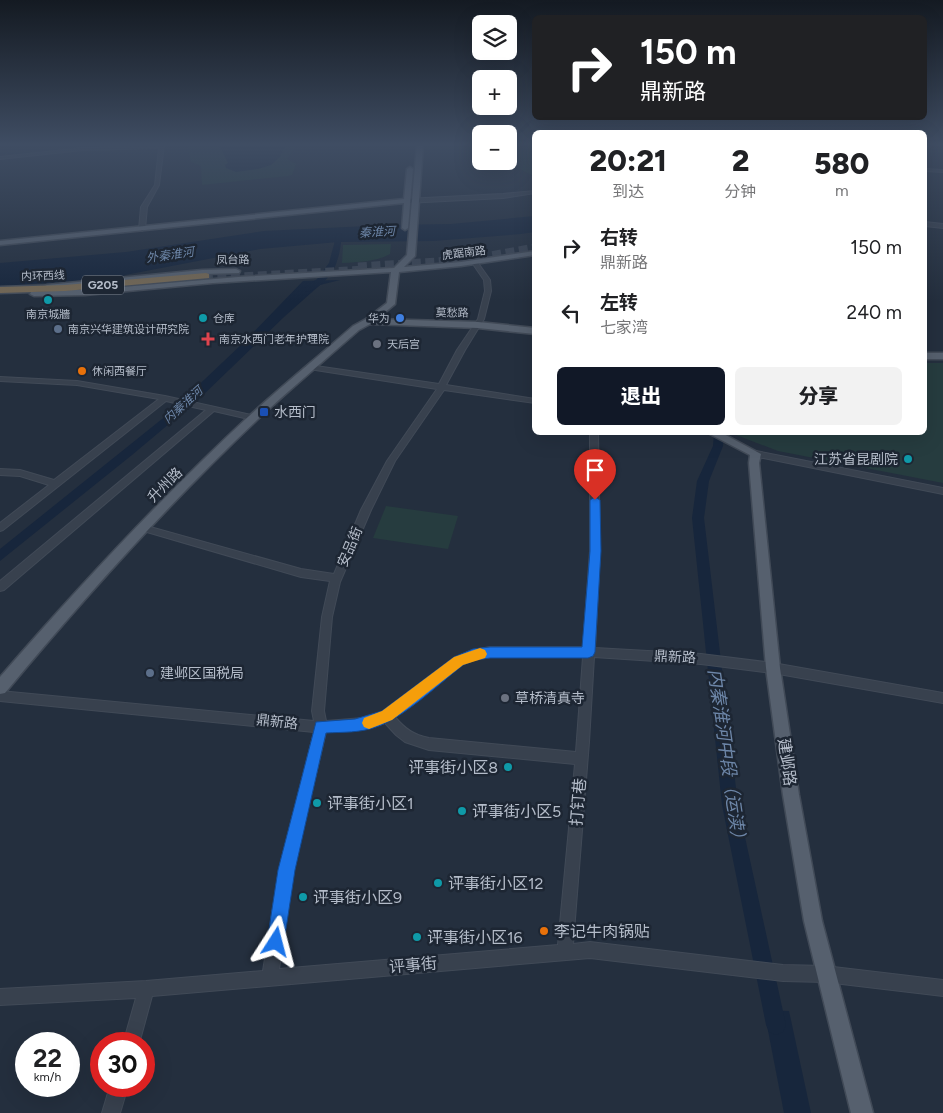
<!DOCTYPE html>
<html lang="zh">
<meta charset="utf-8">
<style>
:root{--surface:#fff;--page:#f2f2f2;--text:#202124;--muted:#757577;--accent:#111827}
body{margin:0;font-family:Figtree,"Noto Sans SC",sans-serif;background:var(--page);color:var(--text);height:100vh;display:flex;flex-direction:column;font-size:19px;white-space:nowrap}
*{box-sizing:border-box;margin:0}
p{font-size:16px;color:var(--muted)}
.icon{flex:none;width:28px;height:28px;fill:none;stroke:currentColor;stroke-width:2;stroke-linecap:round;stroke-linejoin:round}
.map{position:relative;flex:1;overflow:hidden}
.sheet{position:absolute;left:532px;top:130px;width:395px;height:305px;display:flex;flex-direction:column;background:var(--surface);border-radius:8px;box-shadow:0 5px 20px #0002}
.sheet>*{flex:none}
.hud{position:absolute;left:532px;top:15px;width:395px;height:105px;border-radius:8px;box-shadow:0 5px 20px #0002;background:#202124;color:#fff;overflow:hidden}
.tools{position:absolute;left:472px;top:15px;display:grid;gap:10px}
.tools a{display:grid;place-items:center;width:45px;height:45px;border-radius:8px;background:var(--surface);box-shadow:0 5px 20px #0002;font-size:25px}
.speed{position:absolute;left:15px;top:1032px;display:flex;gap:10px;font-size:25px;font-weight:700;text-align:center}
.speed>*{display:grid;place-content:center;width:65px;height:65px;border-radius:50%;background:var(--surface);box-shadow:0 5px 20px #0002;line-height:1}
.speed small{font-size:12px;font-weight:400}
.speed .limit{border:8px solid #d22;background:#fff;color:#111}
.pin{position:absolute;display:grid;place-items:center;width:42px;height:42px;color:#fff;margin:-51px -21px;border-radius:50% 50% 50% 0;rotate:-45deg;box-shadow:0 0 5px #0007}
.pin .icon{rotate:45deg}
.me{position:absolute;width:55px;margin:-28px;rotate:9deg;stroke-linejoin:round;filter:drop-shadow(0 0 4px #0008)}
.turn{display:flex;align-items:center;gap:18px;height:105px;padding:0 25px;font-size:22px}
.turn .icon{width:65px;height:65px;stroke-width:2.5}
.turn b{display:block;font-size:35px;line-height:42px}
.eta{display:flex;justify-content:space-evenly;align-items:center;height:85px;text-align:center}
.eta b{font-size:30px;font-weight:800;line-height:35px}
.action{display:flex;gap:10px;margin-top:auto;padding:10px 25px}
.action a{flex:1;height:58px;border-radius:8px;background:var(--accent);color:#fff;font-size:20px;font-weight:800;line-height:58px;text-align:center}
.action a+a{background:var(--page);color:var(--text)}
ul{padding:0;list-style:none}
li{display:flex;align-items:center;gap:15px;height:65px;padding:0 25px}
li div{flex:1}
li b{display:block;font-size:19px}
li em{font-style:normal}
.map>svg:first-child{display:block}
.green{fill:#263c3f}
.water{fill:#17263c}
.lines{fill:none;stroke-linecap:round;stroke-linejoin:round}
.river{fill:#17263c;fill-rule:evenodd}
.highway-tunnel{stroke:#3a4453;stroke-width:9;stroke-dasharray:9 4.5;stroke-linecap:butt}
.minor-casing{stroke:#414a57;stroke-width:2}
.major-casing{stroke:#414a57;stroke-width:3}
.highway-casing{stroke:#434c59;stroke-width:3}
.minor{fill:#38414e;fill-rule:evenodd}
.major{fill:#56606e;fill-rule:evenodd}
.highway{fill:#746855;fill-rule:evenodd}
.route{fill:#1a73e8;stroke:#114b97}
.slow{fill:#f59e0b}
.culture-dot{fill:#0f9aa8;stroke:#1d2633;stroke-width:2}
.shop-dot{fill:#3f7fe0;stroke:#1d2633;stroke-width:2}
.service-dot{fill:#5c6f8a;stroke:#1d2633;stroke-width:2}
.health-dot{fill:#e0444e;stroke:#1d2633;stroke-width:2}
.worship-dot{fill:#6b7280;stroke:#1d2633;stroke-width:2}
.food-dot{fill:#e8710a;stroke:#1d2633;stroke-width:2}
.transit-dot{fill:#1a4fb4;stroke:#1d2633;stroke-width:2}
.labels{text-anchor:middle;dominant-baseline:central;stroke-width:5;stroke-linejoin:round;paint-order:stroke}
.far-street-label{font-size:11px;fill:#b4bcc9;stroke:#1d2633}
.far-poi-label{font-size:11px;fill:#b4bcc9;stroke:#1d2633;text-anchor:start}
.far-water-label{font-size:12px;font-style:italic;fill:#6d86a8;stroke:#1d2633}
.shield{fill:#1d2633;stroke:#878f9c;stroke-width:1}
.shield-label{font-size:12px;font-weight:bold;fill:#b4bcc9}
.poi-label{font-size:14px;fill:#b4bcc9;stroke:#1d2633;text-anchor:start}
.street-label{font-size:14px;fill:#b4bcc9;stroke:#1d2633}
.near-street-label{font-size:16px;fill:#b4bcc9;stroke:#1d2633}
.near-poi-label{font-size:16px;fill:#b4bcc9;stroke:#1d2633;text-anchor:start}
.near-water-label{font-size:18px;font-style:italic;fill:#6d86a8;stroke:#1d2633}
</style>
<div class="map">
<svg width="943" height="1113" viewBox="0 0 943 1113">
<rect width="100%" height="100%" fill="#242f3e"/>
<g class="green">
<path d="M187,145H296L287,159L296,164L292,175L288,176L202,185L201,166L191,162Z"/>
<path d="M427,145H481V146H473V150H426Z"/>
<path d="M509,145H535V177L520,169L516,146Z"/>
<path d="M391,244L390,254C375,262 359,262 342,263L343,245Z"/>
<path d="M925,363H943V483L778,451L731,433L925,432Z"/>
<path d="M386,506L458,516L448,549L373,538Z"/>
</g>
<g class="water">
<path d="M219,145H287L282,151L283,152L280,154L281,156L271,165L258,169L236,172L226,168L225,165L228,163Z"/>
<path d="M535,216V232L521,234L433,241L338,242L260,249L125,275L120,278L0,286V263L126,252L264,231L388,225L451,224Z"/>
<path d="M340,280L320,285L284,317L201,397L132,455L0,561V549L167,415L243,343L303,281Z"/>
<path d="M764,1010L789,1011L811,1113H784Z"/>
</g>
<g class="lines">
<g class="river">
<path d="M337,233L342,234C341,243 340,253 337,261C334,273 317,293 304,292V288L317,279L329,263Z"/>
<path d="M714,432H724L723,446L709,481L704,518L738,805L786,1025L783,1032L776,1035L769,1032L766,1025L722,805L692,518L697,481L713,446Z"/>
</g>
<g class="highway-tunnel">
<path d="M358,267L468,260L535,248"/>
<path d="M204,279L367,270"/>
</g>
<defs>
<g id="minor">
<path d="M160,145H164L159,185L147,207L145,229L142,231L139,229L141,207L155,185L159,148L83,150L0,159V157L83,148Z"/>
<path d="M925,169L943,170V172L925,171Z"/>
<path d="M535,191V193L503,198L406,203L403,201L406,199L503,194Z"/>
<path d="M925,222L943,224V228L925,226Z"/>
<path d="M476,262L478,263L490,280L491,291L484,319L465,350L446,385L535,399V403L444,390L395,461L371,510L340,582L332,617L324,711L326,721L363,718L383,712L455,658L473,650L490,647H583L590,551V432H598L600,551L595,648L701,654L773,663L943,693V703L773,673L701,664L594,657L589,742L573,944L590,942L783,965L825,966L943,980V996L825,982L783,981L590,958L152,996L139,1044H123L136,998L0,1005V989L146,981L263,971L279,870L314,732L0,701V691L314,721L312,711L322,617L330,581L301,577L140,530L138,528L143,525L301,569L334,574L361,510L387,461L437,389L309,369L305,367L309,365L439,384L457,350L478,319L485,291L484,280L473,264ZM490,657H583L576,752L429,738C414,735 405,729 395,717L463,664L474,660ZM385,723L396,735L405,742L429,750L575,764L558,945L279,969L293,870L326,732L363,729Z"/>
<path d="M0,377L77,381L165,396L256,416L257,418L253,420L214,411L4,590L0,591V581L206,410L166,401L3,530L0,531V523L49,485L20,476L0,475V469L20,470L54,480L159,399L77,385L0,381Z"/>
<path d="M756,451L943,488V494L753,456L752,454Z"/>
<path d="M110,1086H128L120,1113H102Z"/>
</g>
<g id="major">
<path d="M417,145H423L415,256L404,267L461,262L535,251V255L461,266L399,272L395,304L377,319L478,322L535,328V334L478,328L370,324L359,330C325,360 290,389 257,420C167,505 84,598 5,693L0,694V677C79,586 161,498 249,416C283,385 319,356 353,326L366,319L387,303L391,272L213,283L85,295L34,296L30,294L31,292L111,288L238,277L394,268L407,255Z"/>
<path d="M925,145H932L925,149Z"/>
<path d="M410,167L413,169L408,228L405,230L402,228L404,203L0,245V241L404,199L407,169Z"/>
<path d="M236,269L240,271L239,273L202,274L47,289L43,287L47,285L202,270Z"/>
<rect x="925" y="353" width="18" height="6"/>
<path d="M706,432H720L761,454L759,463L780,668L799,795L822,921L873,1113H851L804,921L783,795L766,668L749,463L750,455Z"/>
</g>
<path id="highway" d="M206,273L209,274V278L65,291L0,293V287L65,285Z"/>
</defs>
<use href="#minor" class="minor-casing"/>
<use href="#major" class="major-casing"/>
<use href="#highway" class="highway-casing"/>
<use href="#minor" class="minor"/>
<use href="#major" class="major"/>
<use href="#highway" class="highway"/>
</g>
<linearGradient id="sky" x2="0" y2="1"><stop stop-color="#141a22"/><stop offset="0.48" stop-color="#3f4d63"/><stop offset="1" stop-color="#3f4d63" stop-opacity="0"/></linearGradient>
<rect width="943" height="301" fill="url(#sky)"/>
<path class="route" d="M595,497L600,500L601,551L595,652L593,656L588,658H490L475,660L463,665C440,683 402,719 376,727C360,733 343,732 326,733L295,870L284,942L282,948L276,951L269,948L267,942L278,870L316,722L355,719L382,711L454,657L473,649L490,647H582L590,551V500Z"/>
<path class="slow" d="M480,648L485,650L487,654L485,658L463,665L392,720L369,729L364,727L362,723L364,718L382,711L454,657Z"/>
<g class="culture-dot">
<circle cx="48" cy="300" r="5"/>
<circle cx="203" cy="318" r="5"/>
<circle cx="908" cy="459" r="5"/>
<circle cx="508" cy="767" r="5"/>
<circle cx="317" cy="803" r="5"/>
<circle cx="462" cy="811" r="5"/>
<circle cx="438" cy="883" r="5"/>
<circle cx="303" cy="897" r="5"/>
<circle cx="417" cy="937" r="5"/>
</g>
<circle class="shop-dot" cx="400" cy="318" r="5"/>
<g class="service-dot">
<circle cx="58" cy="329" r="5"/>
<circle cx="150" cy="673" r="5"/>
</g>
<path class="health-dot" d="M205.5 331.5h5v5h5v5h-5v5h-5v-5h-5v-5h5z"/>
<g class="worship-dot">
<circle cx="377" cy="344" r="5"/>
<circle cx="505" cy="698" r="5"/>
</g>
<g class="food-dot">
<circle cx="82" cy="371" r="5"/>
<circle cx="544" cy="931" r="5"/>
</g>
<rect class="transit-dot" x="259" y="407" width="10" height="10" rx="2.5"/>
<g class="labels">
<g class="far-street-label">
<text transform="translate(464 253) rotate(-7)">虎踞南路</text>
<text transform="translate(233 260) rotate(-1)">凤台路</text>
<text transform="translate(43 276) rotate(-2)">内环西线</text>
<text transform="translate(452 313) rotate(1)">莫愁路</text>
</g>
<g class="far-poi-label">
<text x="48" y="314" text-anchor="middle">南京城牆</text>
<text x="213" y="318">仓库</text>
<text x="390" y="318" text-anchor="end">华为</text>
<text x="68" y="329">南京兴华建筑设计研究院</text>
<text x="219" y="339">南京水西门老年护理院</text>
<text x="387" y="344">天后宫</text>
<text x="92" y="371">休闲西餐厅</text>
</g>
<g class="far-water-label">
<text transform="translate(377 232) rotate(-3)">秦淮河</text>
<text transform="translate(170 255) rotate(-8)">外秦淮河</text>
<text transform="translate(183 405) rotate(-42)">内秦淮河</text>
</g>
<rect class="shield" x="82" y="275.5" width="42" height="19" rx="4"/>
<g class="shield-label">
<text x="103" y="285">G205</text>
</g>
<g class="poi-label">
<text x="274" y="412">水西门</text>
<text x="898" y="459" text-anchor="end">江苏省昆剧院</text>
<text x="160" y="673">建邺区国税局</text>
<text x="515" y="698">草桥清真寺</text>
</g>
<g class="street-label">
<text transform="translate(165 485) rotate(-45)">升州路</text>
<text transform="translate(350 547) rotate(-67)">安品街</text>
<text transform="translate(675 657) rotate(3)">鼎新路</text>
<text transform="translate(277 722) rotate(6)">鼎新路</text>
</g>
<g class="near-street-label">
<text transform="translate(787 762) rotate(82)">建邺路</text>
<text transform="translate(578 802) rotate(-85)">打钉巷</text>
<text transform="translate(413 965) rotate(-5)">评事街</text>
</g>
<g class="near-poi-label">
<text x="498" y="767" text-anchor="end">评事街小区8</text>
<text x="327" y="803">评事街小区1</text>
<text x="472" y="811">评事街小区5</text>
<text x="448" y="883">评事街小区12</text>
<text x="313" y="897">评事街小区9</text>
<text x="554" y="931">李记牛肉锅贴</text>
<text x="427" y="937">评事街小区16</text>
</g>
<g class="near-water-label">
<text transform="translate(727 758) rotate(82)">内秦淮河中段（运渎）</text>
</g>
</g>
</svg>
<div class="tools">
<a><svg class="icon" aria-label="layers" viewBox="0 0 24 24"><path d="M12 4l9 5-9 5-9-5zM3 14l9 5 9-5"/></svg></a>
<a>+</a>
<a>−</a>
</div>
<div class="speed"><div>22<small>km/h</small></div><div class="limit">30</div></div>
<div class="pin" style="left:595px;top:500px;background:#d93025"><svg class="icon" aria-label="arrive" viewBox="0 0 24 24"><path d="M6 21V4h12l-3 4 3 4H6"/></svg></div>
<svg class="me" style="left:276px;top:942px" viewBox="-20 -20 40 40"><path d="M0-17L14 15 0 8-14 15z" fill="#1a73e8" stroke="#fff" stroke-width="4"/></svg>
<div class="hud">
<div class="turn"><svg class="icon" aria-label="right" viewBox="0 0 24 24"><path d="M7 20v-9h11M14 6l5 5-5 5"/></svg><div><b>150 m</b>鼎新路</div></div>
</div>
<section class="sheet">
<div class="eta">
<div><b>20:21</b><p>到达</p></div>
<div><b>2</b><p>分钟</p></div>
<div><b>580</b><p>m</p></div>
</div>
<ul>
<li><svg class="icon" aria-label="right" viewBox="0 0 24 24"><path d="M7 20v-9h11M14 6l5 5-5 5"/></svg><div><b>右转</b><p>鼎新路</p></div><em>150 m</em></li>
<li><svg class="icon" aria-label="left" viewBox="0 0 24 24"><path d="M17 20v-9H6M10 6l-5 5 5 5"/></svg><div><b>左转</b><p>七家湾</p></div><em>240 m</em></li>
</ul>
<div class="action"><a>退出</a><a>分享</a></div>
</section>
</div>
